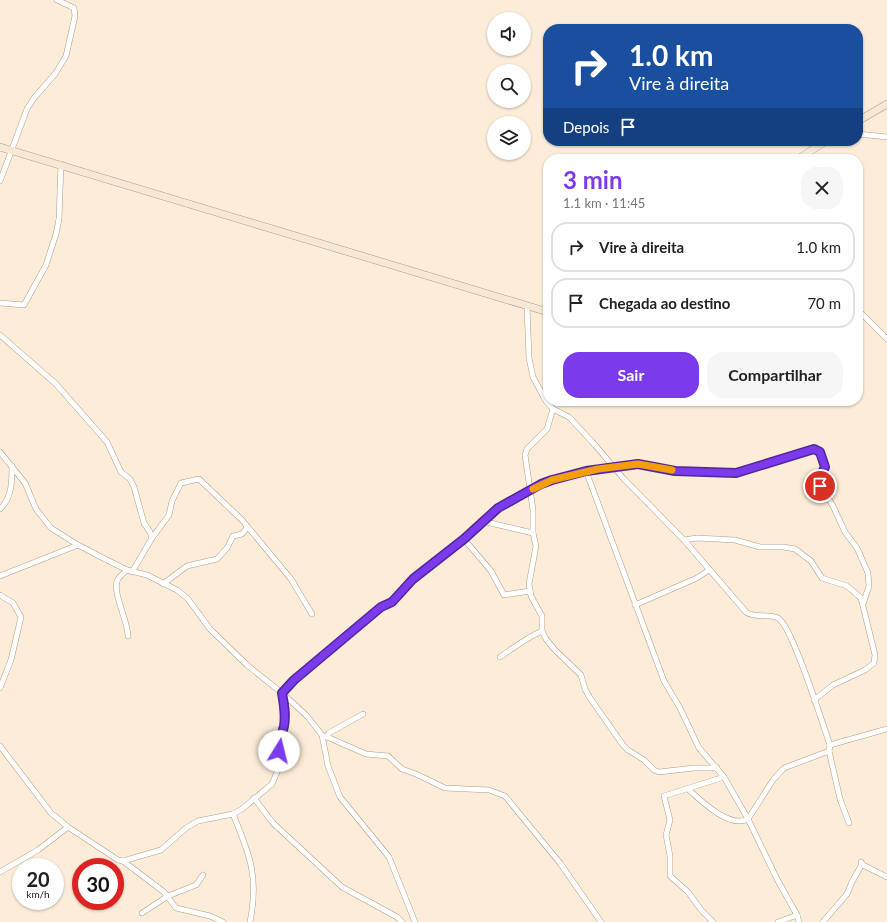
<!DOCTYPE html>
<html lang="pt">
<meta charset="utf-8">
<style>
:root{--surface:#fff;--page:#f6f6f6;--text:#222;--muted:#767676;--line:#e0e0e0;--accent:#7c3aed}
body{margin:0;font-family:Lato,sans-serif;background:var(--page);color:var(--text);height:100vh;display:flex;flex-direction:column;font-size:15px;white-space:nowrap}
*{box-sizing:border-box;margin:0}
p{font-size:13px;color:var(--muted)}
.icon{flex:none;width:22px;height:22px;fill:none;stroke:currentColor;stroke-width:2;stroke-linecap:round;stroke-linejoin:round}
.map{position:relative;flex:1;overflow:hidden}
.panel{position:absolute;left:543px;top:154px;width:320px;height:252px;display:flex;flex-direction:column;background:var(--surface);border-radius:16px;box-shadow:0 1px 3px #0004}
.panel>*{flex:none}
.top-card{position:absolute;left:543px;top:24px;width:320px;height:122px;border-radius:16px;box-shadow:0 1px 3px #0004;background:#1a4fa0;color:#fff;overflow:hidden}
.controls{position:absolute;left:487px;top:12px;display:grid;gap:8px}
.controls a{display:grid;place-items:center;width:44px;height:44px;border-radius:50%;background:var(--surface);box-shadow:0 1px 3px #0004;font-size:20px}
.speed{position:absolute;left:12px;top:858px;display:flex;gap:8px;font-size:20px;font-weight:700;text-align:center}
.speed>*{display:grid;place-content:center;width:52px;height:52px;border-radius:50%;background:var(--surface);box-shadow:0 1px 3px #0004;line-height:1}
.speed small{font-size:10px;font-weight:400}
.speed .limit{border:6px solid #d22;background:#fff;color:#111}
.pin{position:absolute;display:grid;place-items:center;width:34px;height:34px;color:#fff;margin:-17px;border:2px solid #fff;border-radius:50%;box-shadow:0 1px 4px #0007}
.me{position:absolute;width:44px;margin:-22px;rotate:9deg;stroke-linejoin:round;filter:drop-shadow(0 0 3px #0008)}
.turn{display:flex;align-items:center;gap:14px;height:84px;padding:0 20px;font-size:18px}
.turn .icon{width:52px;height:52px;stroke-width:2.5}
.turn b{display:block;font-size:28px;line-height:34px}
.then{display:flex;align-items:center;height:38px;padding:0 20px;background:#0003;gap:8px;font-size:15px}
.round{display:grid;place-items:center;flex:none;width:42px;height:42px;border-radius:16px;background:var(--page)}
.headline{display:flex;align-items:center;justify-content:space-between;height:68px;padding:0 20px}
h1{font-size:24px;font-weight:700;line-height:30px;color:var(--accent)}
.button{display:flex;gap:8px;margin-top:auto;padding:8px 20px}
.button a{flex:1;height:46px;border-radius:16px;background:var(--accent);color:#fff;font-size:16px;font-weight:700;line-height:46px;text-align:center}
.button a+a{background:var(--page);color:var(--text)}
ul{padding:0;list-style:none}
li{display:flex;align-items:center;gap:12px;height:50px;margin:0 8px 6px;padding:0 12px;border:2px solid var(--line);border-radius:16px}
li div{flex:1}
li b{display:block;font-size:15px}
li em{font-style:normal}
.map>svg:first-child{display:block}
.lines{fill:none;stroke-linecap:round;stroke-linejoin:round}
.street-casing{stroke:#b09c86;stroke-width:6}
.secondary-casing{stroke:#b09c86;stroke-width:8}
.street{stroke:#fff;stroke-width:5}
.secondary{stroke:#f7e7d5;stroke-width:7}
.route-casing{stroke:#51269a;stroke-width:10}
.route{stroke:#7c3aed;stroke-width:7}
.slow{stroke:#f59e0b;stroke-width:7}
</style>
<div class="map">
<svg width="887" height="922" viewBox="0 0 887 922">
<rect width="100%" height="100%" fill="#fdecd8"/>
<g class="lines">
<defs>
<g id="street">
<path d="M858,134L887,137"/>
<path d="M0,181L27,109L34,98L55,74L66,56L75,16L74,8L57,0"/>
<path d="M0,303L24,305L46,265L56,234L59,219L61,164"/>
<path d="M527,307L529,358L533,377L546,401L553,409L569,417L595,445L623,478L684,540L746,612C756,619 768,613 778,618C792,625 823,725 830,745L829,751L840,799L849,823"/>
<path d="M858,310L887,339"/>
<path d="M0,335L56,384L107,442L121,472L130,479L134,487L144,523L150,532L152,538"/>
<path d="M553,409L547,429L527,449L525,455L533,510V533L536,546L529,584L531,596L542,616V631L546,639L555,650L581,675L585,689L590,698L623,745L628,750L644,760L654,770L659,772L694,768H717"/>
<path d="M0,452L25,483L36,509L51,528L78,545L107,560L127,570L147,575L177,590L188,599L210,629L247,665L282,693L285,708L284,724L279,741L278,770L272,784L242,809L233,814L198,821L186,828L161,850L123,861"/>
<path d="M586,471L664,681L680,708L699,748L724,777L748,819L777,879L797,915L799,922"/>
<path d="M0,509C12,498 12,481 12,466"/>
<path d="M482,521L533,533"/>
<path d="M464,539L491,571L504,595L530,591"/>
<path d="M684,540L697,538L735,540L760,547H783L795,549L811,561L822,578L847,586L861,598L875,655L874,663L865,670L833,685L814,700"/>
<path d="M127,570C124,573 120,576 118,579C111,591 128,620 128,636"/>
<path d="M132,572L152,538L169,515L172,501L181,483L199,479L242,520L291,579L312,614"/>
<path d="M0,576L78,545"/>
<path d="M163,584L187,566L217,559L227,548L233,536L242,534L247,528L246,525"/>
<path d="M0,595L13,603L21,617L11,660L0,688"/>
<path d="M635,605L697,578L709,570"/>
<path d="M500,657C513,648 528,637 542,631"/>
<path d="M322,735L328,766L340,797L389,857L415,922"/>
<path d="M327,737L329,733L363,714"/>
<path d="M830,745L887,729"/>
<path d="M0,746L51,813L68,827L118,860L123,861L164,892L176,908L210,916L223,922"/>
<path d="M688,789C701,801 730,829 748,819L773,780L784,768L829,751"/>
<path d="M254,798L273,823L342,887L397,917L402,922"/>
<path d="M233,814C250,855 259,877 250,922"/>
<path d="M861,862L863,865L887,877"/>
<path d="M0,872L38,850L68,827"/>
<path d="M142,913L168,896L196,885L203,875"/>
<path d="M601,922L560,863L505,796L489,790L445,788L416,774L402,769L388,756L366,754L327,737L322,735L307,716L282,693L312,663L381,607L392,602L413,579L464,539L498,508L541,484L552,480L586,471L638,464L688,472L736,473L814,449H818L825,467L819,479L820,486L833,506L845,532L857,548L868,573L869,586L863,604"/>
<path d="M713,922L702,911L688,892L670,876V856L666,835L670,820L664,796L724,777"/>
<path d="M778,922L797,915"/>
<path d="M823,922L847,894L852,882L862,864"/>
</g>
<g id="secondary">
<path d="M858,121L887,104"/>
<path d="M0,147L548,312"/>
<path d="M798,159L826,141"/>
</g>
</defs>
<use href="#street" class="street-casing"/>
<use href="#secondary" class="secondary-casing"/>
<use href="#street" class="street"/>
<use href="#secondary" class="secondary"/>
</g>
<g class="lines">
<defs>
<path id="route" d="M279,751C279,742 282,734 284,726C286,715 284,704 282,693L294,680L381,607L392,602L413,579L464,539L498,508L541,484L552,480L586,471L638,464L675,471L736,473L814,449L820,452L825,467L819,479L820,486"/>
</defs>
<use href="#route" class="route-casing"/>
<use href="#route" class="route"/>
<path class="slow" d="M533,489L552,480L598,469L638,464L672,470"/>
</g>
</svg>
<div class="controls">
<a><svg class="icon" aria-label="sound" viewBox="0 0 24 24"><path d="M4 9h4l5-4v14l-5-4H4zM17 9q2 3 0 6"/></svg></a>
<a><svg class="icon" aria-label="search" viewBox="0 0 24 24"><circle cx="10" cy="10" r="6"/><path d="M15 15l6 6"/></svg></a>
<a><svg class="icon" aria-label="layers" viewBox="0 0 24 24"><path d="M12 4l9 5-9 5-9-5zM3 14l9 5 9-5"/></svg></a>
</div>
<div class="speed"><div>20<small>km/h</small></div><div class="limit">30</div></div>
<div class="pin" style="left:820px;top:486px;background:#d93025"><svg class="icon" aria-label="arrive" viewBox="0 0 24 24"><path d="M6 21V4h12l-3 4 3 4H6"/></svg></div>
<svg class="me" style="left:279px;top:751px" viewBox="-20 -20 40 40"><circle r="19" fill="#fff"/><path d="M0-13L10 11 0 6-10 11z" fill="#7c3aed"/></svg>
<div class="top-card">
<div class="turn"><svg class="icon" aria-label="right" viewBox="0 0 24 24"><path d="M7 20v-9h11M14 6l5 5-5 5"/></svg><div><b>1.0 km</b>Vire à direita</div></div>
<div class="then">Depois<svg class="icon" aria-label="arrive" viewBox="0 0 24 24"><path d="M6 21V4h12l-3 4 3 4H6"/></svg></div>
</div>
<section class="panel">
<div class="headline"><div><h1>3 min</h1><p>1.1 km · 11:45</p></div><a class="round"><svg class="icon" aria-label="close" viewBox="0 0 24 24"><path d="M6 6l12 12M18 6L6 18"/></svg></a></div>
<ul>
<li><svg class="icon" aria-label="right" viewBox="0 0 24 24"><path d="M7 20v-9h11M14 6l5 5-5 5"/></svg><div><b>Vire à direita</b></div><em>1.0 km</em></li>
<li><svg class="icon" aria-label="arrive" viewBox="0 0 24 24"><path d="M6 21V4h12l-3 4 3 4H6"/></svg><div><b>Chegada ao destino</b></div><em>70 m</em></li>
</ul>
<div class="button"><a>Sair</a><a>Compartilhar</a></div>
</section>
</div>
